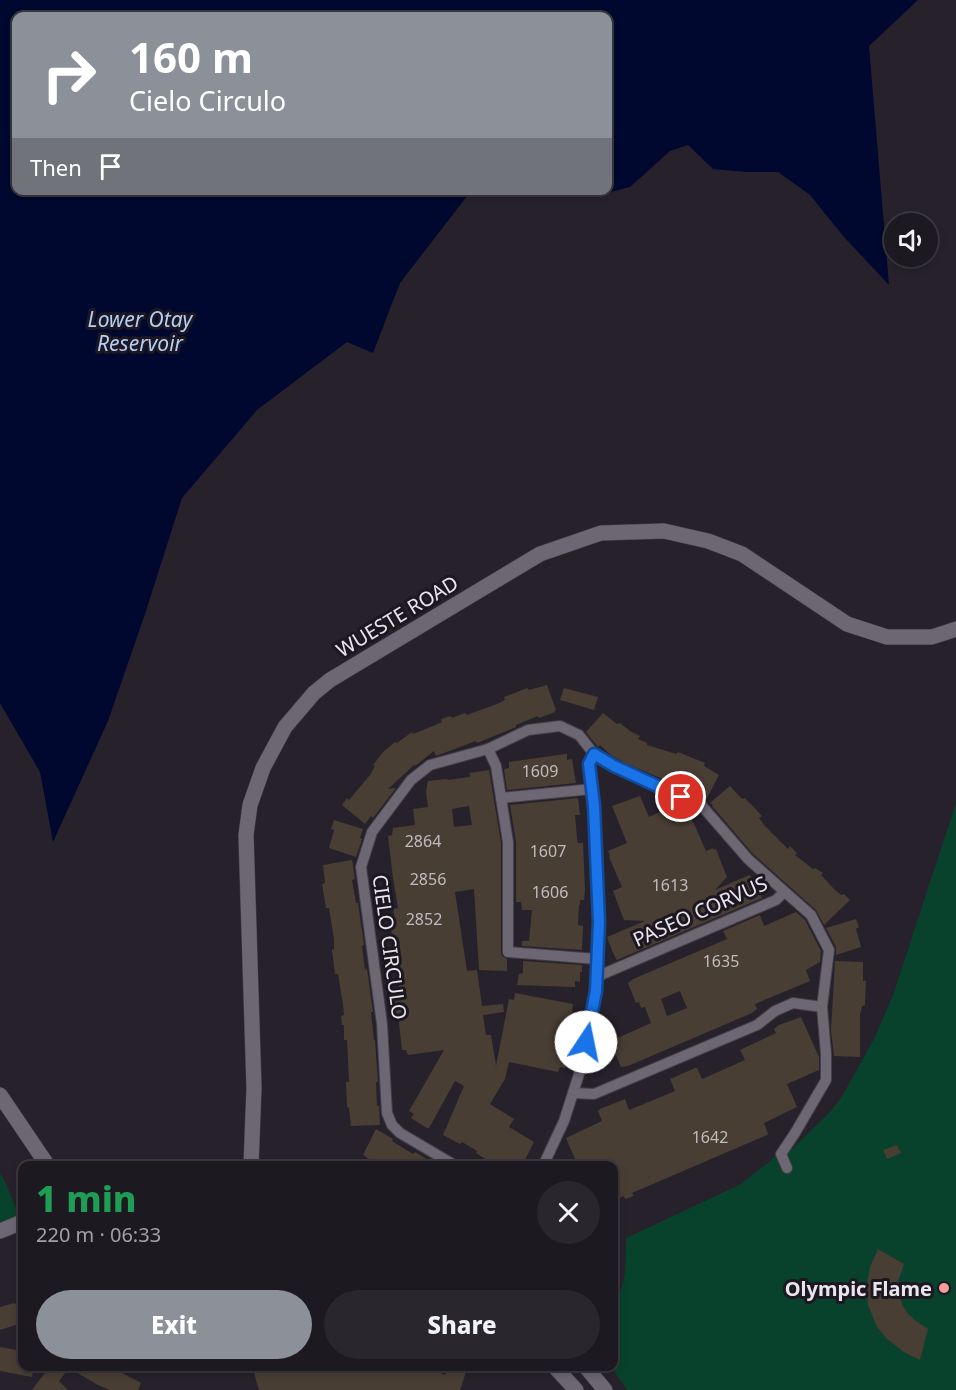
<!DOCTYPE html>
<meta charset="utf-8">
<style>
:root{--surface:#1d1920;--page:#2a262d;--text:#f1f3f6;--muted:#a0a0a5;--line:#3b383e;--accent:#8c9099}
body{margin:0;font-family:"Noto Sans",sans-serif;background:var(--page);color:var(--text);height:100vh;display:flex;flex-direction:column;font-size:22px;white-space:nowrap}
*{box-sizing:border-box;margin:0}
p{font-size:20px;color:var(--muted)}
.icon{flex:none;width:33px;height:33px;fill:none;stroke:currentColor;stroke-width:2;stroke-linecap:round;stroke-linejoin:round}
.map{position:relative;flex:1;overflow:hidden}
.side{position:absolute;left:18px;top:1161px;width:600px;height:210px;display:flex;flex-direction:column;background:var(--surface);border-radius:12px;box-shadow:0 3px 9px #0003,0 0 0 2px var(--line)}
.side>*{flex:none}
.top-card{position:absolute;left:12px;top:12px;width:600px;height:183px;border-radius:12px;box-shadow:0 3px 9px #0003,0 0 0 2px var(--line);background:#8c9099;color:#fff;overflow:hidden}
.controls{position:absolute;left:884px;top:213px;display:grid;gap:12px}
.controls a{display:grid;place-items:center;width:54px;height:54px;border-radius:50%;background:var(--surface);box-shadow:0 3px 9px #0003,0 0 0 2px var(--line);font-size:30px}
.pin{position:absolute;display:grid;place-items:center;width:51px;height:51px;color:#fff;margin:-26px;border:3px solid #fff;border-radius:50%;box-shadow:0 2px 6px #0007}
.me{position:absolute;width:66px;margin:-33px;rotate:11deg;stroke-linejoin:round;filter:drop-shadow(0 0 4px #0008)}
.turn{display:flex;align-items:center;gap:21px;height:126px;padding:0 18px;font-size:27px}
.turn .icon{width:78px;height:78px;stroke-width:2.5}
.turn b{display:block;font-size:42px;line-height:51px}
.then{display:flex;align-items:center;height:57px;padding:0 18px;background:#0003;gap:12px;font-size:22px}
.round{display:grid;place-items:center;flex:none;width:63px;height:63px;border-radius:32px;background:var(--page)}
.head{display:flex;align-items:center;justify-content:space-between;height:102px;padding:0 18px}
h1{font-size:36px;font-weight:800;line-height:45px;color:#1e9e55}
.primary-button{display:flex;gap:12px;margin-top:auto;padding:12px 18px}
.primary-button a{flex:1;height:69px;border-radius:36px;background:var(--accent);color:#fff;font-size:24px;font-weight:800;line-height:69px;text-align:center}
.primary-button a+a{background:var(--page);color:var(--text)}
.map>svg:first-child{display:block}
.green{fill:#08412c}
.water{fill:#00082f}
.building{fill:#483e34;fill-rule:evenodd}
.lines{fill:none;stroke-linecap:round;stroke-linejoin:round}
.street-casing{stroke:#443f48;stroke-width:12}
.secondary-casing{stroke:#443f48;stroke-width:16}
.street{stroke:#6d6673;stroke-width:10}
.secondary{stroke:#6d6673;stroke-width:15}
.route-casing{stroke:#114b97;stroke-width:15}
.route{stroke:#1a73e8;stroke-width:10}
.poi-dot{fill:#f59b9c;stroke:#1d1721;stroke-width:2}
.labels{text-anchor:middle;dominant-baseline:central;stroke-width:6;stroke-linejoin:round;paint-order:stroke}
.number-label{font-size:16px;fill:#c1bbbf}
.street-label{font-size:20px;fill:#e9e5ed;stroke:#1d1721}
.poi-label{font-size:20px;font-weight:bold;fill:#e9e5ed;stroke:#1d1721;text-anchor:end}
.water-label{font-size:21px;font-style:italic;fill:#b3cef9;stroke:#1d1721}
</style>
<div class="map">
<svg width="956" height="1390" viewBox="0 0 956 1390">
<rect width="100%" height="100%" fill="#27212b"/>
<g class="green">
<path d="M956,803V1390H627L611,1367L614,1366V1301C628,1285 625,1258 626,1238L739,1185L773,1159L783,1143L792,1149L829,1113L841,1098L874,1039L893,995Z"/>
<path d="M0,1174L3,1177L22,1222L0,1233Z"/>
</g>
<path class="water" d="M0,0H918L869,46L889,285L844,237L810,195L778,172H745L713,169L688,145L670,151L630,187L607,193L600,191L608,190V16H16V190L471,191L400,283L373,353L347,342L257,410L182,498L145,614L108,721L53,842L40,772L0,703Z"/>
<g class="building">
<path d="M547,685L556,710L554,711L555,712L539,718L538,716L516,725V727L477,743L476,741L436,756L434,751L415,766L414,765L388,789L396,788L373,818L371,816L365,824L342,805L347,798L349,800L370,775L375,766L373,765L383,752L395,742L397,743L412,732L413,734L433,726L442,722L441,719L450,716L452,718L465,713L467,715L497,704L505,700L504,697L527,688L529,690Z"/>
<path d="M564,688L598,697L594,710L560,700Z"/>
<path d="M603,713L617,724L620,723L630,731L640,736L638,739L647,743V745L676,754L678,752L705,763L704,766L719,775L706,800L677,785L625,763L611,755L600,745L598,747L586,732Z"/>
<path d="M565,754H567V760L572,759L576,783L507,790L504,769L509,768V762Z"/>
<path d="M489,770L501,843V952L502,956L507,959V971L479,970L474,889L455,892L467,971L477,970L482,1006L503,1004L504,1012L483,1015L486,1035H491L496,1066L509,999L514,1000L515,993L573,1004L572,1012L576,1013L565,1068L560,1067L558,1072L509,1062L505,1079L490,1104L514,1119L509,1127L534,1142L522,1166H497L476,1153L477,1151L462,1142L460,1144L443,1135L464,1086L455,1081L429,1128H427L411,1118L414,1114L409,1111L444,1050L408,1055L406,1050H402L398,1014H396L395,1005L394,995L399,994V986L389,915H394L393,909L398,908L393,878L388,836L392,835L393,828L415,825L413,809L428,807L426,792L428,781L447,779L448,780L470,777V773ZM469,806L472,825L454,827L452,809Z"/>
<path d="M730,786L742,799L745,798L762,816L759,818L765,826L788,849L790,846L797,853L795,855L813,869L815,868L823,873L821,875L834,889L841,895L844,894L850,900L824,925L816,910L753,854L712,806L713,805L710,803Z"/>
<path d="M640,796L649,817L668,808L674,822L689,815L691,817L706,851L713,848L714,850L716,849L727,877L715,890L749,875L755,880L762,898L617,960L613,953L607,937L645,921L624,920L613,891L622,887L609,857L610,856L608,851L627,843L612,806Z"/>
<path d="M578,798L580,815H575L577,838L578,843H583L585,890L584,900H580V905H579L578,925L583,926L582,950L522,946V941H529L532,910H522L521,902H516V842L510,805Z"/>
<path d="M334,820L363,829L360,838L362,839L356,857L329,848L334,830L331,829Z"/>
<path d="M352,860L355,879L352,880L356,903H358L364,945L362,946L365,970L367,969L373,1012H371L374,1040H375L378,1082H376L377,1106H379L380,1125L351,1126L349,1108L347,1107L346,1082H349L348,1059L347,1040H344V1025H342L341,1016L344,1015L343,1005L338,974H335L332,950L334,949V939L329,908H326L322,884L325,883L323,865Z"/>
<path d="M796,912L805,920L821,951L820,962L806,970L810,981L755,1004L757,1009L752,1013L628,1066L621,1067L613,1048L615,1047L613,1040L651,1023L645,1007L641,1008L639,1002L636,1003L628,983L633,979L727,939L723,931L760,915L764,926ZM680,991L687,1008L667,1016L661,999Z"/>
<path d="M856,919L859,927L856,929L861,947L836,955V947L826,928Z"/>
<path d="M523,961L582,965V972H580V982L575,981V987H573L517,985L519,974L523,973Z"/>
<path d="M835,961L863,962V981H866L865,1005L862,1006L860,1015V1057L834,1056L831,1030Z"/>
<path d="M801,1017L819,1057V1070L787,1084L797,1107L764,1123L768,1134L767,1135L632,1193L634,1196L625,1199L624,1196L614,1200V1166H578L566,1138L602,1121L598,1111L600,1109L625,1099L629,1110L675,1091L670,1079L695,1068H697L702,1079L745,1060L740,1050L742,1049L776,1033L774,1029L779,1025Z"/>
<path d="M376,1129L393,1139L392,1141L413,1154L415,1152L438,1166H379L363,1155Z"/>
<path d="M897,1145L901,1153L887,1159L883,1150Z"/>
<path d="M878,1249L904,1264L898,1281L899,1293L902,1304L908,1314L916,1321L928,1329L920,1360L904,1352L887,1339L877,1327L868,1305L867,1285L870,1267Z"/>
<path d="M21,1302L22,1307V1323L0,1330V1307L14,1303V1304Z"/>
<path d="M0,1347L22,1351V1366H34L32,1377L0,1371Z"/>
<path d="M50,1366H109L141,1383L138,1390H110L98,1385L69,1368L59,1381L68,1390H32Z"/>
<path d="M252,1366H424L445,1375L448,1366H468L460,1390H259Z"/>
</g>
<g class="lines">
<defs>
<g id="street">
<path d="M488,749L496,766L508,842V952L597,959"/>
<path d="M501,798L592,789"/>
<path d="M596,977L776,900L784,892"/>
<path d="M573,1093L594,1094L757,1025L775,1011L793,1003L822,1007"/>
<path d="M456,1166L400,1133L392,1125L387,1113L382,1024L361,867L372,832L411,780L430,765L488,749L528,730L560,726L579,735L594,754L614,766L702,806L748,859L811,915L829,950L822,1007L826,1054V1080L795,1133L781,1154L787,1168"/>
<path d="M543,1166L564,1121L580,1071L596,991L599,922L594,806L589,763L594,754"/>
</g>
<g id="secondary">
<path d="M0,1095L48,1166"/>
<path d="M251,1166L254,1088L246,835L250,805L263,768L285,727L314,693L330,680L540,554L601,533L664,531L708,541L742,554L847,624L887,637H932L956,629"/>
<path d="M0,1231L22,1222"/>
<path d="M554,1366L576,1390"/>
<path d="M585,1366L605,1390"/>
</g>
</defs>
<use href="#street" class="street-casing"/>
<use href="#secondary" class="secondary-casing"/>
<use href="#street" class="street"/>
<use href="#secondary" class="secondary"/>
</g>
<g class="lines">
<defs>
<path id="route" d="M586,1042L596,991L599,922L594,806L589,764L594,754L614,766L681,797"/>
</defs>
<use href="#route" class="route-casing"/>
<use href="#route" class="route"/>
</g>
<circle class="poi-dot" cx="944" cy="1288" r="6"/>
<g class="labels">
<g class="number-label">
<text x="540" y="771">1609</text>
<text x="423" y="841">2864</text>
<text x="548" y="851">1607</text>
<text x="428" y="879">2856</text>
<text x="670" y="885">1613</text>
<text x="550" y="892">1606</text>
<text x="424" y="919">2852</text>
<text x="721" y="961">1635</text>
<text x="710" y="1137">1642</text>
</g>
<g class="street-label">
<text transform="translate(397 616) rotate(-31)">WUESTE ROAD</text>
<text transform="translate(700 911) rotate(-24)">PASEO CORVUS</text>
<text transform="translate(390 947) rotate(82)">CIELO CIRCULO</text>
</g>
<g class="poi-label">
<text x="932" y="1288">Olympic Flame</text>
</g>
<g class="water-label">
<text x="140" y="319">Lower Otay<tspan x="140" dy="24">Reservoir</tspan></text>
</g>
</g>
</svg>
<div class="controls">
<a><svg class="icon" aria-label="sound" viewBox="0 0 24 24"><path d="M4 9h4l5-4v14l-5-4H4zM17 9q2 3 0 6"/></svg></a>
</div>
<div class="pin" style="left:681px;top:797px;background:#d93025"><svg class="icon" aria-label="arrive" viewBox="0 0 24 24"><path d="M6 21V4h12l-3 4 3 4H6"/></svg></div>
<svg class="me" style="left:586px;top:1042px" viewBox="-20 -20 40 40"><circle r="19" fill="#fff"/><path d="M0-13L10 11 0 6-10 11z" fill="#1a73e8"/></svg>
<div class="top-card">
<div class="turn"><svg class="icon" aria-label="right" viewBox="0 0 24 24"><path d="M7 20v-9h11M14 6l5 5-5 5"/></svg><div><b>160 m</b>Cielo Circulo</div></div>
<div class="then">Then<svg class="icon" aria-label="arrive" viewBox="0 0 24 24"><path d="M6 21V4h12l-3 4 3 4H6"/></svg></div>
</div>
<section class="side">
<div class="head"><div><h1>1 min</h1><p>220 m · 06:33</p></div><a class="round"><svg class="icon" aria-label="close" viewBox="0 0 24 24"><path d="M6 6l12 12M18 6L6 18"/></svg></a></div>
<div class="primary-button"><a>Exit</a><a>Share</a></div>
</section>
</div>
